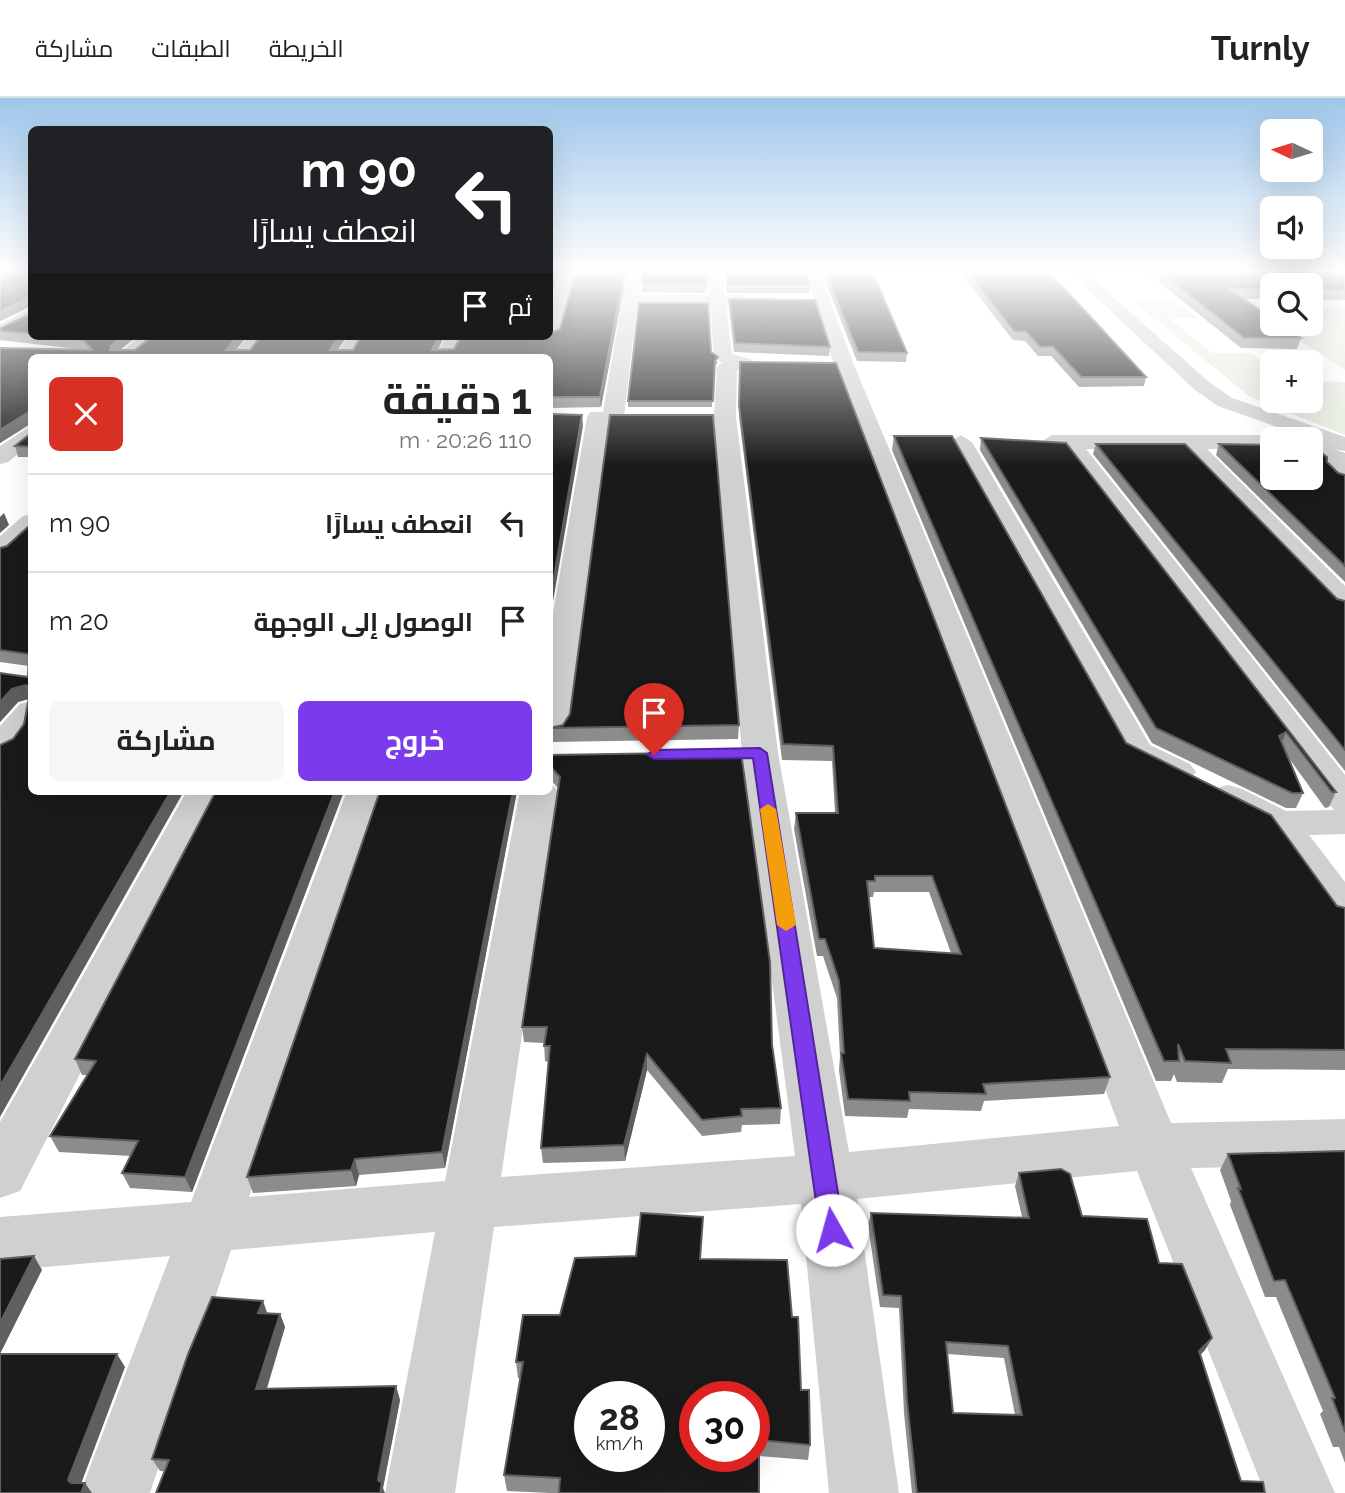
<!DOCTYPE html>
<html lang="ar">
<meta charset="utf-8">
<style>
:root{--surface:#fff;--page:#f6f6f6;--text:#222;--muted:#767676;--line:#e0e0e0;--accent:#7c3aed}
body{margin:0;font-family:Raleway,Cairo,sans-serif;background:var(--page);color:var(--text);direction:rtl;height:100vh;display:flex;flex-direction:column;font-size:26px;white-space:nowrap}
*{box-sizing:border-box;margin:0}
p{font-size:23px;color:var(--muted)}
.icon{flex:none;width:38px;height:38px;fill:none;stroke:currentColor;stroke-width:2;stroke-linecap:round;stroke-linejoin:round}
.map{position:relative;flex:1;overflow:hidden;direction:ltr}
.panel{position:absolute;left:28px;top:256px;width:525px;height:441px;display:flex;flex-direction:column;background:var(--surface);border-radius:10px;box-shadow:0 7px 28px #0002;direction:rtl}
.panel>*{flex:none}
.banner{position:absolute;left:28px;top:28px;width:525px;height:214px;border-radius:10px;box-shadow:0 7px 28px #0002;direction:rtl;background:#202124;color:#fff;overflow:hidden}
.needle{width:46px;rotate:274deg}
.tools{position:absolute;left:1260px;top:21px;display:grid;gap:14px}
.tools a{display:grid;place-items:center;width:63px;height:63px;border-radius:10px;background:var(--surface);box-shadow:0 7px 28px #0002;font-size:35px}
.speed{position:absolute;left:574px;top:1283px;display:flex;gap:14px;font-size:35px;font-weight:700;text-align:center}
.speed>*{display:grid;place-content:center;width:91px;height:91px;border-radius:50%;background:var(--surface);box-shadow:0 7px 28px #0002;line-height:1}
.speed small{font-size:18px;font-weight:400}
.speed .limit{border:10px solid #d22;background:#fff;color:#111}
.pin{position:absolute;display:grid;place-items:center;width:60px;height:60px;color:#fff;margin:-72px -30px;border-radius:50% 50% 50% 0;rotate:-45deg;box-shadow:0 0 7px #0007}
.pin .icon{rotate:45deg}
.me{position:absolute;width:77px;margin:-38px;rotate:353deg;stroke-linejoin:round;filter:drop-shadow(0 0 5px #0008)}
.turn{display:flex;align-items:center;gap:24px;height:147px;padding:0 21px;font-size:32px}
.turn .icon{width:91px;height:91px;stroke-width:2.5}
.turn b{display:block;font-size:49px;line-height:60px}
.then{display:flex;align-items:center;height:66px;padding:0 21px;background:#0003;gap:14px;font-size:26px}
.round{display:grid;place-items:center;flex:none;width:74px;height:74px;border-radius:10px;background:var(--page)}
.overview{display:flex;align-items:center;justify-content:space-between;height:119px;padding:0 21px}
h1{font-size:42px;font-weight:700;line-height:52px}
.cta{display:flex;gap:14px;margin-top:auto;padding:14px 21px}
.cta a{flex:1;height:80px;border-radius:10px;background:var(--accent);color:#fff;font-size:28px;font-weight:700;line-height:80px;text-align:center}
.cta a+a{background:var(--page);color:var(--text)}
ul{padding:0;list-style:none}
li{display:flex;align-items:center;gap:21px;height:98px;padding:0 21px;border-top:2px solid var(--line)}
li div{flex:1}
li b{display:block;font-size:26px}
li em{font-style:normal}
header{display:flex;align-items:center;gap:42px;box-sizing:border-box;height:98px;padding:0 35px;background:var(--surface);border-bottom:2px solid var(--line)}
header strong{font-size:33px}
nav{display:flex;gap:38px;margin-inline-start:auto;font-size:24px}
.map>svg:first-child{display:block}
.green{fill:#e6ecdf}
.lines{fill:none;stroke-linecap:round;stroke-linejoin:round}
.minor{fill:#d0d0d0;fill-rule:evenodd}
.wall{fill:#8c8c8c;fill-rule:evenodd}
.shaded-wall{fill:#5f5f5f}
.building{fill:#1a1a1a;stroke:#5f5f5f;stroke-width:2;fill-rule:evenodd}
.route{fill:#7c3aed;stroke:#51269a;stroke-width:2}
.slow{fill:#f59e0b}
</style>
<header>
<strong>Turnly</strong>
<nav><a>الخريطة</a><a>الطبقات</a><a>مشاركة</a></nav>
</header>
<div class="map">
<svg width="1345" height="1395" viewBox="0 0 1345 1395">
<rect width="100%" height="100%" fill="#fff"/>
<g class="green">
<path d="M1134,204H1176L1198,220L1169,221L1212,255H1251L1272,271V303H1311V283L1345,284V337L1250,299Z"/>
<path d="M1311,211H1345V272L1274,226H1311Z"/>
</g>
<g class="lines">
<g class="minor">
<path d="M562,173H576L559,237L550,242L542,238H550V211Z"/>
<path d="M627,173H641L639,197H709L708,173H722L725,197H743L751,202L743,207H726L732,256L750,261L753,265L750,269L737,272L736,319L778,655L849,1054L1119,1028L834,267L805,173H819L854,267L1171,1025L1345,1021V1067L1191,1070L1335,1395H1265L1137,1073L857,1101L899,1395H829L801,1106L494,1129L455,1395H385L435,1134L231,1152L150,1395H80L170,1158L0,1173V1119L191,1104L347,693H385L249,1099L445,1083L520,693H550V684L558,693L501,1079L795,1058L742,655L714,319L717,269L722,265L714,259L710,207H637L624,319L621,324H608L568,630L563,638L550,641V533L587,319L590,314H603Z"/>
<path d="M1068,173H1084L1209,284L1232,300L1345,339V353L1334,351L1345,355V386L1336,384L1325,372L1330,366L1311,357V341L1218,308L1195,292Z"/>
<path d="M32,210V222L0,238V226Z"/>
<path d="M141,238H161L136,259H115Z"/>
<path d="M250,238H269L250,259H230Z"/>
<path d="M350,238H368L352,259H333Z"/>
<path d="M447,238H465L453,259H435Z"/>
<path d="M32,327V345L8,364L0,366V348Z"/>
<path d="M961,337L972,344L1150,647L1190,666L1196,674L1190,682C1168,687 1131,673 1118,654L950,344Z"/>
<path d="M1052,337H1272L1281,341H1272V351H1207L1345,488V514L1334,511L1181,351H1086L1345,677V736L1309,737L1345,784V830L1330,826L1265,734L1214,707L1209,699L1214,691L1228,687L1242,691L1286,713L1334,712L1062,351L1044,349L1041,344Z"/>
<path d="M32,416V438L10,458L0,460V438L23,418Z"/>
<path d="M32,603C32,629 30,654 0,662V628L20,606Z"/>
<path d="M187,693H225L20,1093L0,1100V1024Z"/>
</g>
</g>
<g class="wall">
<path d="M0,173H32V238H137L120,252H135L152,238H247L236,252H250L261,238H347L337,252H353L361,238H444L438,252L454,251L461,238H550V235L560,231L576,173H627L601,309L550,310V259H32V359H18L15,348L31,335L30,326L0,345V250L86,252L0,242V230L30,216L31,208L0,223Z"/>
<path d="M642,173H708L706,195L642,194Z"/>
<path d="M724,173H806L810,187L809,195H727Z"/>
<path d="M821,173H872L907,255L906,264L857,263Z"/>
<path d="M959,173H1046L1146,279L1144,288L1079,289L1051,258H1038L1025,243L1013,242Z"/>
<path d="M1145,173H1345V202L1311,201V187H1272V201H1244L1301,240L1297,251L1241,250Z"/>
<path d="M729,201L830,249L829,258L734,254L729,210Z"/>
<path d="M711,254L718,265L714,269L712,309H628V303Z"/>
<path d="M740,264L1110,979L1104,996L984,1003L981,1013L909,1011L907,1020L845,1018L839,972L840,958L837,900L823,858H817L794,731L796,715H835L832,663L782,662L739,319ZM874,794H929L951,855L874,850L869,799H873Z"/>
<path d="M894,338L1126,645L1337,808L1345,810V972L1228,971L1222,985L1177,984L1174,976L1171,983H1156L892,352Z"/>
<path d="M981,340L1066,345L1336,694L1329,709L1325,710L1288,659L1303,695L1296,710H1286L1152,645L980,352Z"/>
<path d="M1096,346L1337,501L1345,503V673L1093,356Z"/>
<path d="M1219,346L1327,364L1338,375L1345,377V484L1216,357Z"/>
<path d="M29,428L32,693L13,641L24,626L29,601L18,604L0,624V575L28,579L29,568L0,564V450L7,448Z"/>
<path d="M739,627L738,641L550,644V649V630Z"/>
<path d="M550,657L772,947L781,1010L780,1026L742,1027L741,1034L702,1038L647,972L625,1063L543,1065L541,1050L548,964L545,963L544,945L524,944L522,929L558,690L550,681V683Z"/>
<path d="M216,693H344L192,1094L130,1090L122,1075L131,1058L59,1054L50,1038L87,977H82L75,961Z"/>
<path d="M380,693H517L445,1070L359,1077L356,1088L253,1095L247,1079Z"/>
<path d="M1345,1053V1365L1339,1349H1333L1320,1316L1323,1313L1276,1199H1265L1230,1107L1231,1103L1220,1072L1228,1056Z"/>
<path d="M1019,1075L1082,1118L1159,1165L1205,1252L1200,1257L1241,1383L1265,1395H912L904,1315L899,1210L880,1209L868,1127L871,1115L1022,1119L1015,1088ZM947,1256L1004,1260L1015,1317L953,1315Z"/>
<path d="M701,1161L792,1219L801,1292L810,1347L808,1362L759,1358V1395H550L507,1393L504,1377L520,1280H518L516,1264L560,1217Z"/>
<path d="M268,1215L280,1216L285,1229L267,1291L396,1288L400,1302L383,1390L160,1373L152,1361Z"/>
</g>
<g class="shaded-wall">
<path d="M556,173H559L550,204V194Z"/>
<path d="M625,173H627L601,309L600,299Z"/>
<path d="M28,200L31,208L0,223V213Z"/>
<path d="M123,238H137L113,257L110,252L111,248Z"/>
<path d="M238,238H247L230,259L226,252Z"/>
<path d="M339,238H347L333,259L330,252Z"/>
<path d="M439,238H444L434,259L432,252Z"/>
<path d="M29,314L32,325L0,345V332Z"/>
<path d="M582,317L583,328L550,521V502Z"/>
<path d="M4,415L9,427L0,435V419Z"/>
<path d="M26,587L31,600L18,604L0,624V604L12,591Z"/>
<path d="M1286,634L1280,649L1279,638Z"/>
<path d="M171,693H184L0,1019V988Z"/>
<path d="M335,693H344L192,1094L185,1079Z"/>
<path d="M513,693H517L445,1070L442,1054Z"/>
<path d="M647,956V972L625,1063L624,1047Z"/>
<path d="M355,1061L359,1077L356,1088L351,1072Z"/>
<path d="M34,1158L42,1172L0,1256V1225Z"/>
<path d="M263,1203L268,1217L258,1215Z"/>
<path d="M280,1216L285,1229L262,1305L256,1291Z"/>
<path d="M1212,1240L1205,1252L1192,1265L1199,1253Z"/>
<path d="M117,1256L125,1269L78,1394L68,1382Z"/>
<path d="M396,1288L400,1302L383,1390L385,1395H380L378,1382Z"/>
<path d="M85,1385L92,1395H81Z"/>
</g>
<g class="building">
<path d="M0,173H32V236L0,233V230L30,216L31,200H28L0,213Z"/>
<path d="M550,173H556L550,194Z"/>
<path d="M576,173H625L600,299H550V259H32V349L15,348L31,335L29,314L0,332V250L92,252L83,242L47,238H123L111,248L110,252H135L152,238H238L226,252H250L261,238H339L330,252H353L361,238H439L432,252L454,251L461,238H550V235L560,231Z"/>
<path d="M642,173H707L706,187L642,186Z"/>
<path d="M725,173H806L810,187H728Z"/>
<path d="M825,173H872L907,255L858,254Z"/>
<path d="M966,173H1046L1064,190L1146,279H1081L1053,249H1040L1026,234L1014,233Z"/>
<path d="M1159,173H1345V192H1311V187H1272V191H1229L1272,220V226H1280L1301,240H1244Z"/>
<path d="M729,201L815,202L830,249L735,245Z"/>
<path d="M639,205H708L711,254L718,259L715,263L713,303H628Z"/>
<path d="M740,264L836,265L1110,979L983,986L986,996L909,994L910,1003L848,1001L841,955H844L839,883L825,841H819L796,715H838L833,648L783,646L739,308ZM875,778H932L961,856L874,850L867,783H875Z"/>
<path d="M550,316L582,317L550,502Z"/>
<path d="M610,317H713L739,627L550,630L563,627L570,616Z"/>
<path d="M894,338H952L1126,645L1271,717L1337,808L1345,810V952L1226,951L1231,965L1185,963L1178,946L1179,963H1164Z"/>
<path d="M981,340L1066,345L1336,694H1332L1286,634L1279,638L1303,695H1292L1156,630Z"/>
<path d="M1096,346H1185L1337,501L1345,503V652Z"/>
<path d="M1219,346L1272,347V380H1311V347L1327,359V364L1338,375L1345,377V468Z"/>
<path d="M30,415L32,416V693H171L0,988V647L13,641L24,626L29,599V589L26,587L12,591L0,604V575L28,579L29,556L0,552V450L7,448L29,428Z"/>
<path d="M741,654L770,864L772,947L781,1010L741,1011L742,1018L702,1022L647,956L624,1047L541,1050L550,948H544L547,929H522L560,679L550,668V657Z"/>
<path d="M216,693H335L185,1079L122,1075L138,1043L50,1038L96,963L75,961Z"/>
<path d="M380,693H513L442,1054L355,1061L351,1072L247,1079Z"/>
<path d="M1345,1053V1334L1332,1300H1335L1285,1182L1274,1183L1238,1090L1241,1091L1228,1056Z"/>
<path d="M1061,1071L1070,1076L1082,1118L1147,1121L1159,1165L1182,1166L1212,1240L1199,1253L1241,1383L1263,1384L1265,1395H917L907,1303L901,1198L883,1197L871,1115L1029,1120L1019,1075ZM946,1244L1008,1248L1022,1317L953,1315Z"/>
<path d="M641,1115L703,1119L700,1161L787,1162L792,1219H798L801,1292H809L810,1347L759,1342V1395H559L560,1380L504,1377L523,1264H516L523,1217H560L575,1160L636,1158ZM590,1298H649V1358H590ZM695,1298H754V1358H695Z"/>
<path d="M34,1158L0,1225V1161Z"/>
<path d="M212,1199L263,1203L258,1215L280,1216L256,1291L396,1288L378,1382L382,1385L380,1395H156L169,1362L152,1361L188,1256Z"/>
<path d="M0,1256H117L68,1382L71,1385H85L81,1395H0Z"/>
</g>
<linearGradient id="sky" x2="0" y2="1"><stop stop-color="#9ec6ea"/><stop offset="0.47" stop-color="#fff"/><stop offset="1" stop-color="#fff" stop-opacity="0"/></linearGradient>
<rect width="1345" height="368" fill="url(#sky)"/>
<path class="route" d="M760,650L767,655L844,1132L841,1140L832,1143L824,1140L820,1132L753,660L654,661L647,657L654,652Z"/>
<path class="slow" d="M768,706L776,711L796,827L786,833L777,827L760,711Z"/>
</svg>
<div class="tools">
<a><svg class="needle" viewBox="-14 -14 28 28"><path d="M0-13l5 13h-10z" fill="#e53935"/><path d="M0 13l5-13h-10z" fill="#767676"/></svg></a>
<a><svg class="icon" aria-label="sound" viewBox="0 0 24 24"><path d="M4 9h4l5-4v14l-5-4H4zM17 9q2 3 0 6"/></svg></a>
<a><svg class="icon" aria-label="search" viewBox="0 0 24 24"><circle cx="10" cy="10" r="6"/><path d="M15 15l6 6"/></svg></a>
<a>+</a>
<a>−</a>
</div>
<div class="speed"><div>28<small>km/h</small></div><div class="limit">30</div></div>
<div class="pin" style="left:654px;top:657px;background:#d93025"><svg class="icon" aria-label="arrive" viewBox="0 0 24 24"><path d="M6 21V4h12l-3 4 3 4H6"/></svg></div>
<svg class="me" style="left:832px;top:1132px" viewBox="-20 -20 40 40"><circle r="19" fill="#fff"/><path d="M0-13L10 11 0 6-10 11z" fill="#7c3aed"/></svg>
<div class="banner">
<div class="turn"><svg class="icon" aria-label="left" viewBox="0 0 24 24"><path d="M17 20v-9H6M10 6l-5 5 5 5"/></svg><div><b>90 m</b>انعطف يسارًا</div></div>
<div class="then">ثم<svg class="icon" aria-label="arrive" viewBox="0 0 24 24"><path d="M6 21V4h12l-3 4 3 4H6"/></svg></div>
</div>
<section class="panel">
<div class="overview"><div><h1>1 دقيقة</h1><p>110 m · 20:26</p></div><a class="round" style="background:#d93025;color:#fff"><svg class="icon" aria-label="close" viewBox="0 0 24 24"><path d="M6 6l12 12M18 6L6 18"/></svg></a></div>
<ul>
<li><svg class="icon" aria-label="left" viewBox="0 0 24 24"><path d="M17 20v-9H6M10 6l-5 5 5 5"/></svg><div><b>انعطف يسارًا</b></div><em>90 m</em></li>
<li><svg class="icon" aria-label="arrive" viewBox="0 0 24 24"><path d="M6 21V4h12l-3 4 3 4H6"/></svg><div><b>الوصول إلى الوجهة</b></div><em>20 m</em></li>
</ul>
<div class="cta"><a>خروج</a><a>مشاركة</a></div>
</section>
</div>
